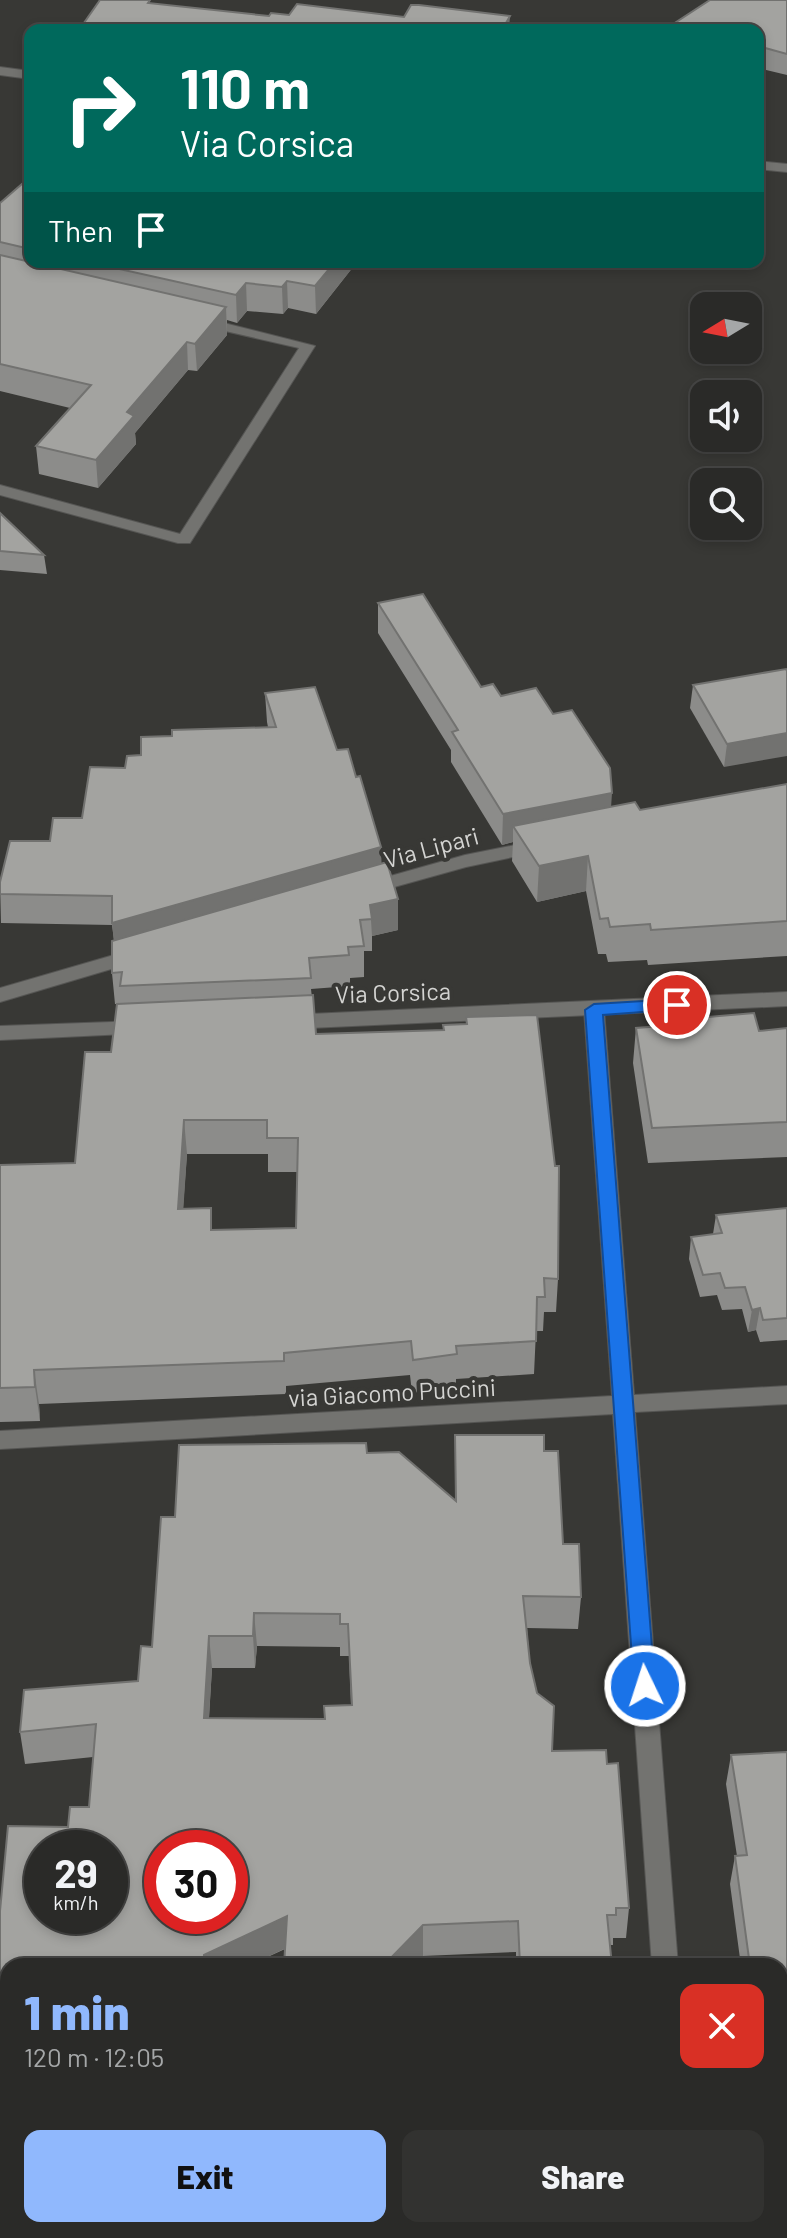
<!DOCTYPE html>
<meta charset="utf-8">
<style>
:root{--surface:#2a2a28;--page:#323230;--text:#f1f3f6;--muted:#a5a7a8;--line:#464645;--accent:#90b8fd}
body{margin:0;font-family:Barlow,sans-serif;background:var(--page);color:var(--text);height:100vh;display:flex;flex-direction:column;font-size:30px;white-space:nowrap}
*{box-sizing:border-box;margin:0}
p{font-size:26px;color:var(--muted)}
.icon{flex:none;width:44px;height:44px;fill:none;stroke:currentColor;stroke-width:2;stroke-linecap:round;stroke-linejoin:round}
.map{position:relative;flex:1;overflow:hidden}
.side{position:absolute;left:0px;top:1958px;width:788px;height:280px;display:flex;flex-direction:column;background:var(--surface);border-radius:24px 24px 0 0;box-shadow:0 4px 12px #0003,0 0 0 2px var(--line)}
.side>*{flex:none}
.guide{position:absolute;left:24px;top:24px;width:740px;height:244px;border-radius:16px;box-shadow:0 4px 12px #0003,0 0 0 2px var(--line);background:#00695c;color:#fff;overflow:hidden}
.needle{width:52px;rotate:260deg}
.buttons{position:absolute;left:690px;top:292px;display:grid;gap:16px}
.buttons a{display:grid;place-items:center;width:72px;height:72px;border-radius:16px;background:var(--surface);box-shadow:0 4px 12px #0003,0 0 0 2px var(--line);font-size:40px}
.speed{position:absolute;left:24px;top:1830px;display:flex;gap:16px;font-size:40px;font-weight:700;text-align:center}
.speed>*{display:grid;place-content:center;width:104px;height:104px;border-radius:50%;background:var(--surface);box-shadow:0 4px 12px #0003,0 0 0 2px var(--line);line-height:1}
.speed small{font-size:20px;font-weight:400}
.speed .limit{border:12px solid #d22;background:#fff;color:#111}
.pin{position:absolute;display:grid;place-items:center;width:68px;height:68px;color:#fff;margin:-34px;border:4px solid #fff;border-radius:50%;box-shadow:0 2px 8px #0007}
.me{position:absolute;width:88px;margin:-44px;rotate:356deg;stroke-linejoin:round;filter:drop-shadow(0 0 6px #0008)}
.turn{display:flex;align-items:center;gap:28px;height:168px;padding:0 24px;font-size:36px}
.turn .icon{width:104px;height:104px;stroke-width:2.5}
.turn b{display:block;font-size:56px;line-height:68px}
.then{display:flex;align-items:center;height:76px;padding:0 24px;background:#0003;gap:16px;font-size:30px}
.round{display:grid;place-items:center;flex:none;width:84px;height:84px;border-radius:16px;background:var(--page)}
.headline{display:flex;align-items:center;justify-content:space-between;height:136px;padding:0 24px}
h1{font-size:48px;font-weight:800;line-height:60px;color:var(--accent)}
.primary-button{display:flex;gap:16px;margin-top:auto;padding:16px 24px}
.primary-button a{flex:1;height:92px;border-radius:16px;background:var(--accent);color:#111;font-size:32px;font-weight:800;line-height:92px;text-align:center}
.primary-button a+a{background:var(--page);color:var(--text)}
.map>svg:first-child{display:block}
.lines{fill:none;stroke-linecap:round;stroke-linejoin:round}
.minor-casing{stroke:#555553;stroke-width:2}
.secondary-casing{stroke:#555553;stroke-width:2}
.minor{fill:#737370;fill-rule:evenodd}
.secondary{fill:#737370;fill-rule:evenodd}
.wall{fill:#8c8c8a;fill-rule:evenodd}
.shaded-wall{fill:#727270}
.building{fill:#a3a3a0;stroke:#727270;stroke-width:2;fill-rule:evenodd}
.route{fill:#1a73e8;stroke:#114b97;stroke-width:2}
.labels{text-anchor:middle;dominant-baseline:central;stroke-width:8;stroke-linejoin:round;paint-order:stroke}
.street-label{font-size:24px;fill:#d4d4d2;stroke:#383835}
</style>
<div class="map">
<svg width="787" height="2238" viewBox="0 0 787 2238">
<rect width="100%" height="100%" fill="#383835"/>
<g class="lines">
<defs>
<g id="minor">
<path d="M0,67L30,71V79L0,75Z"/>
<path d="M758,161L787,164V172L758,169Z"/>
<path d="M204,318L315,346L190,543H178L0,495V485L180,534L299,348L199,325V319Z"/>
<path d="M540,840L549,846L546,850L466,867L369,894L360,888L362,884L465,855Z"/>
<path d="M138,948L145,949L147,954L145,959L0,1002V988Z"/>
<path d="M594,1003L604,1010L634,1395L787,1386V1404L635,1412L678,1966H652L613,1414L0,1449V1431L612,1396L584,1010Z"/>
<rect x="780" y="2061" width="7" height="26"/>
<path d="M8,2110V2136L0,2137V2111Z"/>
<rect x="674" y="2230" width="28" height="8"/>
</g>
<g id="secondary">
<path d="M787,992V1006L288,1029L278,1022L288,1015Z"/>
<path d="M140,1021L147,1023L150,1028L147,1033L0,1040V1026Z"/>
</g>
</defs>
<use href="#minor" class="minor-casing"/>
<use href="#secondary" class="secondary-casing"/>
<use href="#minor" class="minor"/>
<use href="#secondary" class="secondary"/>
</g>
<g class="wall">
<path d="M787,0V75L758,68V30Z"/>
<path d="M30,177V262H357L316,314L288,308L283,314L247,311L237,323L227,320V335L197,371L188,370L135,433L136,444L98,488L39,474L36,446L70,408L0,391V203Z"/>
<path d="M0,513L44,555L47,574L0,570Z"/>
<path d="M378,603L481,687L501,696L611,806L640,810L787,784V956L648,965L647,960L608,962L606,954H598L586,891L537,902L512,861L513,842L502,845L451,762V750L378,633Z"/>
<path d="M787,671L724,767L690,708L693,685Z"/>
<path d="M265,693L337,750L381,863L398,930L372,936V951H364V977L350,978V986L311,989L316,1034L443,1030L466,1024V1017L558,1279L556,1312H544L543,1331H536L534,1374L456,1379V1387L412,1393L410,1375L286,1386V1394L39,1404L40,1421L0,1422V1165L75,1163L111,1052L117,1004H115L112,973L114,940L112,925L1,923L0,882L50,841L82,818L125,768L141,755L172,736L268,727L267,722ZM187,1154H268V1172H297L296,1228L213,1230L183,1208Z"/>
<path d="M673,1020L759,1031L787,1028V1157L648,1163L633,1063L636,1028L672,1025Z"/>
<path d="M787,1208V1340L760,1342L756,1330L748,1332L742,1309L722,1310L717,1295L700,1297L689,1259L691,1237L713,1234L716,1215Z"/>
<path d="M455,1435L544,1451L563,1544L581,1597L578,1629L527,1628L530,1663L552,1751L607,1764L629,1908L626,1938H613V1945H610L612,1966H516V1952L423,1956L412,1966H284L285,1949L248,1966H8V2061H0V1911L68,1827L89,1807L93,1757L25,1764L20,1732L138,1681L152,1647L175,1517L367,1453L455,1500ZM257,1646L340,1647V1656H349L351,1705L325,1719L209,1718L212,1668H255Z"/>
<path d="M787,1752V2017L780,2018V1966H741L730,1884L735,1856H737L726,1784L731,1755Z"/>
<path d="M781,2195L787,2238H776V2230H780Z"/>
</g>
<g class="shaded-wall">
<path d="M510,16L509,30H502Z"/>
<path d="M335,262H357L316,314L315,286Z"/>
<path d="M287,281L288,308L283,314L282,287Z"/>
<path d="M246,283L247,311L237,323L236,295Z"/>
<path d="M226,307L227,335L197,371L195,344Z"/>
<path d="M187,342L188,370L135,433L136,444L98,488L96,460L127,412Z"/>
<path d="M787,733V756L724,767L727,744Z"/>
<path d="M612,793L610,823L513,826V842L502,845L503,814Z"/>
<path d="M381,847L382,876L115,952L112,923Z"/>
<path d="M588,856L586,891L537,902L539,866Z"/>
<path d="M398,899V930L372,936L370,905Z"/>
<path d="M184,1120L187,1154L181,1243L178,1209Z"/>
<path d="M760,1308L756,1330L748,1332L752,1310Z"/>
<path d="M34,1370L39,1404L40,1421L35,1387Z"/>
<path d="M254,1613L257,1646L255,1668L253,1636Z"/>
<path d="M209,1636L212,1668L207,1749L204,1718Z"/>
<path d="M287,1916L288,1947L248,1966H203L204,1955Z"/>
<path d="M423,1925V1956L412,1966H383Z"/>
</g>
<g class="building">
<path d="M100,0H150L148,3L269,16L271,13L289,15L297,4L404,17L411,5H419L510,16L502,30H79Z"/>
<path d="M710,0H787V54L758,46V30H664Z"/>
<path d="M30,177V249L0,242V203Z"/>
<path d="M0,255L226,307L195,344L187,342L127,412L134,416L96,460L36,446L91,385L0,364Z"/>
<path d="M88,262H335L315,286L287,281L282,287L246,283L236,295Z"/>
<path d="M0,513L44,555L0,551Z"/>
<path d="M423,594L481,687L493,684L501,696L536,688L553,714L572,710L610,768L612,793L503,814L452,732L458,730L378,603Z"/>
<path d="M786,669L787,671V733L727,744L693,685Z"/>
<path d="M315,687L337,750L348,749L356,777L360,776L381,847L112,923V896L0,894V882L10,841H50L53,818H82L90,767L125,768L127,756L141,755V737L172,736V730L276,727L265,693Z"/>
<path d="M787,784V921L651,930L650,924L610,927L608,918L600,919L588,856L539,866L513,826L635,802L640,810Z"/>
<path d="M387,862L398,899L370,905L372,919L360,920L364,946L348,947L349,955L309,958L311,978L120,986L122,972L112,973V941Z"/>
<path d="M313,995L316,1034L444,1030L443,1025L467,1024L466,1017L537,1015L555,1166H559L558,1279L544,1278L545,1297H537L536,1341L456,1346L457,1354L413,1360L411,1341L284,1353V1361L34,1370L35,1387L0,1388V1165L75,1163L85,1052H111L117,1004ZM184,1120H267V1138H298L296,1228L211,1230V1208L178,1209Z"/>
<path d="M754,1013L759,1031L787,1028V1122L652,1128L636,1028L674,1025L673,1020Z"/>
<path d="M787,1208V1318L763,1320L760,1308L752,1310L745,1287L725,1288L720,1273L703,1275L691,1237L722,1233L716,1215Z"/>
<path d="M455,1435H544V1451H558L563,1544H579L581,1597L523,1596L530,1663L537,1693L554,1706L552,1751L606,1750L607,1764L618,1763L629,1908H616V1915H607L612,1966H520L518,1921L423,1925L383,1966H284L287,1916L204,1955L203,1966H8V2032H0V1911L8,1826L68,1827L70,1807H89L96,1724L20,1732L24,1690L138,1681L141,1646L152,1647L161,1517H175L179,1445L366,1443L367,1453L399,1452L456,1501ZM254,1613L340,1614V1624H348L352,1705L324,1706L325,1719L204,1718L209,1636H253ZM42,1848H110V1916H42ZM162,1848H230V1916H162Z"/>
<path d="M787,1752V1990H780V1966H750L735,1856L747,1855L731,1755Z"/>
<path d="M781,2195H787V2238H783Z"/>
<path d="M400,2230H648L649,2238H400Z"/>
</g>
<path class="route" d="M677,999L686,1005L683,1009L603,1015L655,1686L652,1692H637L634,1686L585,1010L594,1004Z"/>
<g class="labels">
<g class="street-label">
<text transform="translate(431 847) rotate(-15)">Via Lipari</text>
<text transform="translate(393 992) rotate(-2)">Via Corsica</text>
<text transform="translate(392 1392) rotate(-3)">via Giacomo Puccini</text>
</g>
</g>
</svg>
<div class="buttons">
<a><svg class="needle" viewBox="-14 -14 28 28"><path d="M0-13l5 13h-10z" fill="#e53935"/><path d="M0 13l5-13h-10z" fill="#a5a7a8"/></svg></a>
<a><svg class="icon" aria-label="sound" viewBox="0 0 24 24"><path d="M4 9h4l5-4v14l-5-4H4zM17 9q2 3 0 6"/></svg></a>
<a><svg class="icon" aria-label="search" viewBox="0 0 24 24"><circle cx="10" cy="10" r="6"/><path d="M15 15l6 6"/></svg></a>
</div>
<div class="speed"><div>29<small>km/h</small></div><div class="limit">30</div></div>
<div class="pin" style="left:677px;top:1005px;background:#d93025"><svg class="icon" aria-label="arrive" viewBox="0 0 24 24"><path d="M6 21V4h12l-3 4 3 4H6"/></svg></div>
<svg class="me" style="left:645px;top:1686px" viewBox="-20 -20 40 40"><circle r="17" fill="#1a73e8" stroke="#fff" stroke-width="3"/><path d="M0-11L8 9 0 5-8 9z" fill="#fff"/></svg>
<div class="guide">
<div class="turn"><svg class="icon" aria-label="right" viewBox="0 0 24 24"><path d="M7 20v-9h11M14 6l5 5-5 5"/></svg><div><b>110 m</b>Via Corsica</div></div>
<div class="then">Then<svg class="icon" aria-label="arrive" viewBox="0 0 24 24"><path d="M6 21V4h12l-3 4 3 4H6"/></svg></div>
</div>
<section class="side">
<div class="headline"><div><h1>1 min</h1><p>120 m · 12:05</p></div><a class="round" style="background:#d93025;color:#fff"><svg class="icon" aria-label="close" viewBox="0 0 24 24"><path d="M6 6l12 12M18 6L6 18"/></svg></a></div>
<div class="primary-button"><a>Exit</a><a>Share</a></div>
</section>
</div>
